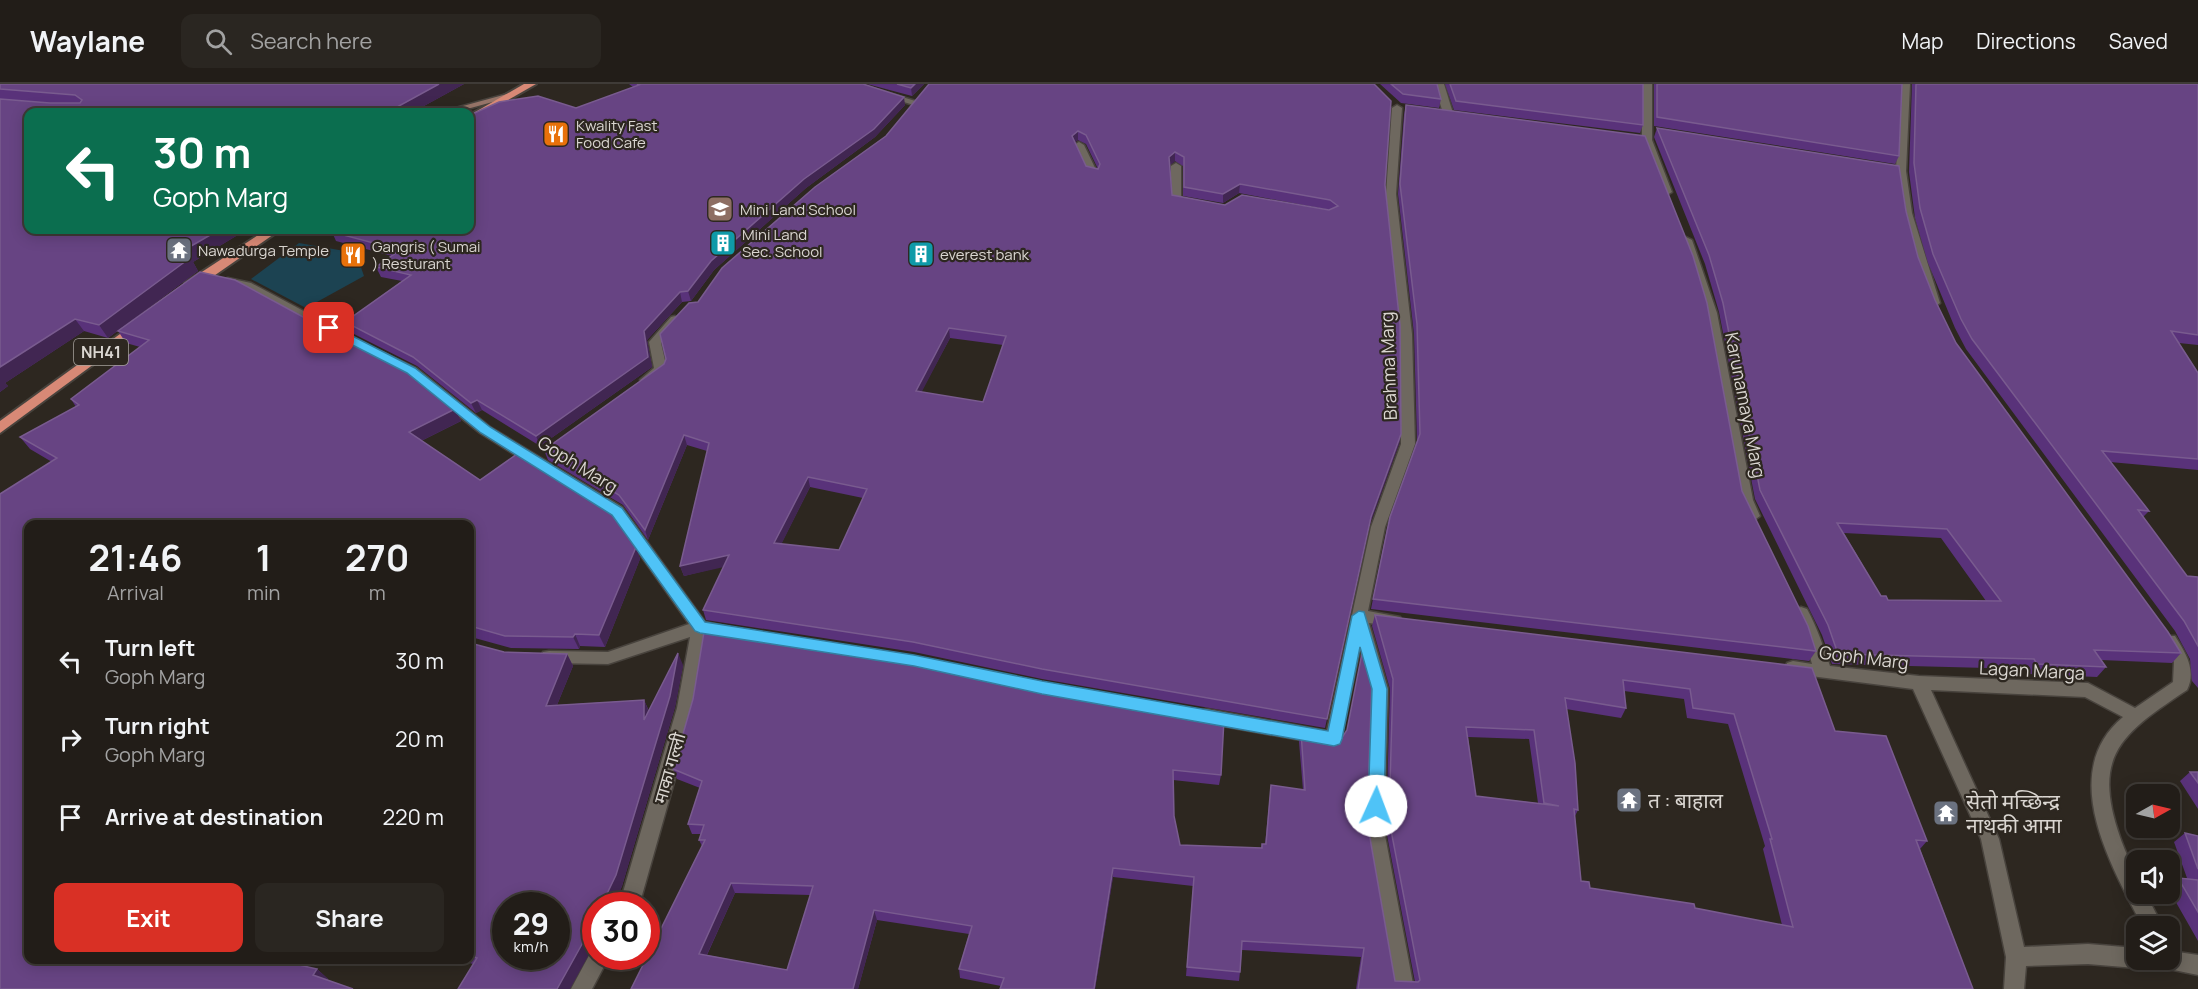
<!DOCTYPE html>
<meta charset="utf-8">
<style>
:root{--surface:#221d18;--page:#2a2621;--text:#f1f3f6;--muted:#a2a2a2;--line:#3f3b37;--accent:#d93025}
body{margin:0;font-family:Manrope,"Noto Sans Devanagari",sans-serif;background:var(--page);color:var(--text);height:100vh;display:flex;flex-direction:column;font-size:22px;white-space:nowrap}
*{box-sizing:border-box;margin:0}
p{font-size:20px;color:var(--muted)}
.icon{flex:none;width:33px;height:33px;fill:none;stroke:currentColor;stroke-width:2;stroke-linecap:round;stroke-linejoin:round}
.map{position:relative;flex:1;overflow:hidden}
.side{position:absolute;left:24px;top:436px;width:450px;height:444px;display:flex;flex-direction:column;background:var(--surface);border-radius:12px;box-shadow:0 3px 15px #0003,0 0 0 2px var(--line)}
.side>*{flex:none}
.guide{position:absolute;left:24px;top:24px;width:450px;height:126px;border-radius:12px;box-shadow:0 3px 15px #0003,0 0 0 2px var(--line);background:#0b6e4f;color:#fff;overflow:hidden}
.needle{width:39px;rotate:82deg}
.tools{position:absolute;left:2126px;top:700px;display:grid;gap:12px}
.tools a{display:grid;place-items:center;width:54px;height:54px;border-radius:12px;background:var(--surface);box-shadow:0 3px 15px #0003,0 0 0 2px var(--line);font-size:30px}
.speed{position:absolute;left:492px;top:808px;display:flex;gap:12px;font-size:30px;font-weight:700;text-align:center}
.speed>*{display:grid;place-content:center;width:78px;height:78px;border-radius:50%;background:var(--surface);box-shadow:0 3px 15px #0003,0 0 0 2px var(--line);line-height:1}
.speed small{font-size:15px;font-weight:400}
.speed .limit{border:9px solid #d22;background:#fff;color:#111}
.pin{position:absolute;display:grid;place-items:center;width:51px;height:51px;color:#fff;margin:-26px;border-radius:12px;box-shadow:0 3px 9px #0006}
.me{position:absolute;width:66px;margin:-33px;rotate:2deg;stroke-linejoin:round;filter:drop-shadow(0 0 4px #0008)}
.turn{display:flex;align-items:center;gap:21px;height:126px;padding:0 30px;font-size:27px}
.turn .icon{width:78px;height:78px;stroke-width:2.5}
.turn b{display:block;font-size:42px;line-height:51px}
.eta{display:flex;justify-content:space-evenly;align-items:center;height:102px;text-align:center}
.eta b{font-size:36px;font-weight:700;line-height:42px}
.action{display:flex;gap:12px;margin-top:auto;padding:12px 30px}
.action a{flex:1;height:69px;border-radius:12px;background:var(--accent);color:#fff;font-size:24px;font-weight:700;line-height:69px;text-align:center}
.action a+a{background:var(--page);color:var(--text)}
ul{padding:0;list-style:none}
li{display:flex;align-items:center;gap:18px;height:78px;padding:0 30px}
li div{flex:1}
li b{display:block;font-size:22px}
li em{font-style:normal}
header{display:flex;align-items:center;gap:36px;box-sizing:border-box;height:84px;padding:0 30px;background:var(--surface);border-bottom:2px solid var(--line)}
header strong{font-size:28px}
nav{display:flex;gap:33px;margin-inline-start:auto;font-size:21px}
.search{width:420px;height:54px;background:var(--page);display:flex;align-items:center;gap:15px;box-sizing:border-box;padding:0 21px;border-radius:12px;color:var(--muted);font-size:22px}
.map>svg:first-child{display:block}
.water{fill:#1c4352}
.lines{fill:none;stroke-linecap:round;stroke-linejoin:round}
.pedestrian-casing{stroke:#48433d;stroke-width:3}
.minor-casing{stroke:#48433d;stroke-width:3}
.secondary-casing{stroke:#48433d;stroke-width:3}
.trunk-casing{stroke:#48433d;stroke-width:4}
.pedestrian{fill:#6e685f;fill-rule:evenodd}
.minor{fill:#6e685f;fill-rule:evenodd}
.secondary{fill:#967468;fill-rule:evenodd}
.trunk{fill:#d88976;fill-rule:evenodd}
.wall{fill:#59327a;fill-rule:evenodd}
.shaded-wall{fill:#412652}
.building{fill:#674483;stroke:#795b8f;stroke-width:1.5;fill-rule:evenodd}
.route{fill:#4fc3f7;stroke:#337fa1;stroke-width:1.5}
.labels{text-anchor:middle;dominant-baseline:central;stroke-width:4.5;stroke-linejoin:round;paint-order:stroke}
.far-poi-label{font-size:15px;fill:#dad6d1;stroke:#2d2720;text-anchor:start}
.shield{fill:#2d2720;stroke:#a6a29c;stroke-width:1.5}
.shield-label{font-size:16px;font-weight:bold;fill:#dad6d1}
.street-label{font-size:18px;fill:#dad6d1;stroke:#2d2720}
.near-poi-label{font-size:21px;fill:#dad6d1;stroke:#2d2720;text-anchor:start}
</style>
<header>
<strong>Waylane</strong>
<div class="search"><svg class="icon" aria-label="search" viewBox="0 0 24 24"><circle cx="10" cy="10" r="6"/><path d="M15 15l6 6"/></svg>Search here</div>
<nav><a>Map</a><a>Directions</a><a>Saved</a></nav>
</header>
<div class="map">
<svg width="2198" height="905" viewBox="0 0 2198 905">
<rect width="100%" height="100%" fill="#2d2720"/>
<path class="water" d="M299,159L356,169L364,192L306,224L251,195Z"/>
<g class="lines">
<defs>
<g id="pedestrian">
<path d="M1434,0H1444L1453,29L1451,31L1443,29Z"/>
<path d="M1079,58L1084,61L1098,90L1097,92L1088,90L1074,61Z"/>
</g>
<g id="minor">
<path d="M844,0H859L922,19L917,22Z"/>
<path d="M1642,0H1652V56L1672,108L1667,111L1662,108L1642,56Z"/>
<path d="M1900,0H1910L1906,87L1912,129L1940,219L1934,223L1928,219L1902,129L1896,87Z"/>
<path d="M1397,21L1402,24L1396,110L1412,250L1415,360L1385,443L1368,527L1400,533L1402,537L1400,541L1394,543L1369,539L1388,605L1384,746L1414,905H1394L1366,746L1372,605L1360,565L1340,660L1334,662L1206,639L1200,637L1197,632L1200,627L1206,625L1327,647L1371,443L1401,360L1400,250L1386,110L1392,24Z"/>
<path d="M1176,79L1181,82V114L1196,117V121L1176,119L1171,116V82Z"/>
<path d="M1686,153L1692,156L1717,229L1753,416L1760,432L1753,437L1748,436L1739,416L1705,229L1680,156Z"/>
<path d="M228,194L251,199L356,255L350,259L346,258L243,205L224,201V195Z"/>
<path d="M675,232L681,236L661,259L667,285L652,299H642L640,296L654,284L649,258L671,233Z"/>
<path d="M382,268L416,284L490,343L622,423L705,538L730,543L732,547L730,551L724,553L707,550L695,624L639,822H619L677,624L690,553L608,580L549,579L543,578L541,573L543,568L549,567L608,568L689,540L612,431L480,349L406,290L377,275L376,272Z"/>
<path d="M1801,523L1807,525C1817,543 1823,562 1830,582L1919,592L2088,599L2135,624L2173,598L2174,578L2161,556L2163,552H2175C2185,568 2197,586 2187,606C2123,649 2091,670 2120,753C2128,776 2136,785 2136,810H2146L2163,843H2143C2112,783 2056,689 2123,633L2085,613L1931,606L1999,755L2024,863L2088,860L2136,864V876H2145L2143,881L2136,884L2088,880L2026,882L2024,905H2004L2006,873L1981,755L1913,605L1787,589L1785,584L1787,579L1793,577L1812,580L1804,552L1793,529L1795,525Z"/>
<path d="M596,865V873H609L592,905H571L592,866Z"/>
<path d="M2171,867L2198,871V891L2164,884L2161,876H2169Z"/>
</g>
<path id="secondary" d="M507,10L515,12L456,28H441Z"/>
<g id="trunk">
<path d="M524,0H536L470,38V31Z"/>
<path d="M266,146H280L195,205H185V199Z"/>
<path d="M138,237L143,238V244L0,349V337Z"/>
</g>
</defs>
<use href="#pedestrian" class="pedestrian-casing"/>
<use href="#minor" class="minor-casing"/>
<use href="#secondary" class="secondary-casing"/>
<use href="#trunk" class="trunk-casing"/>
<use href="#pedestrian" class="pedestrian"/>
<use href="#minor" class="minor"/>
<use href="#secondary" class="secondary"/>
<use href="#trunk" class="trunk"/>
</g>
<g class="wall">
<path d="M0,0H464L413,28H28V146H246L193,178L198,187L108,254L84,247L5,299L8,302L0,308Z"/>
<path d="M629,0H863L905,21L875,53L806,104L714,186L691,217L682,218L647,256L652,283L540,362L482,326L476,329L417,282L350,248L345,238L402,197L381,193L376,183L392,172L336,157L332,148L576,24L633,3Z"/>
<path d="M867,0H924L912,12Z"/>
<path d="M929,0L1385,101L1401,350L1399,360L1369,442L1325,644L1042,595L914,568L706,536L703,526L724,482L684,492L680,482L707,367L687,361L648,456L623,421L548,376L544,366L664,280L698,218L886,52ZM1078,56L1086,60L1098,85L1086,82L1075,58ZM1175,77L1183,82V112L1223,119L1239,109L1330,126L1225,121L1172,111L1170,81ZM950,254L1003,261L983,318L921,308ZM810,403L863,414L839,466L781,460Z"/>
<path d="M1380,0H1437L1441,15L1439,24L1401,19Z"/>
<path d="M1445,0H1643V41L1640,49L1454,26Z"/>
<path d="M1654,0H1902L1899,72L1895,80L1654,42Z"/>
<path d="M1912,0H2198V261L2179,259L2198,289V386L2110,378L2149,427L2143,433L2187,492L2198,493V604L2192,597L2190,575L2175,547L1966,265L1955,244L1928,179L1915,134L1909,88Z"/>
<path d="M1406,21L1742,407L1816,567L1809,577L1371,525L1387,444L1417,357L1414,250L1398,110L1404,31Z"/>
<path d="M1657,44L1906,127L1918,173L1935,216L1956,259L2181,569L2172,579L2101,576L2106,583L2097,593L2029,590L2026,585L1832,580L1822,551L1755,415L1719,228L1705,180L1654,53ZM1844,449L1941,454L1986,517L1888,516L1881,512Z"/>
<path d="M200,188L235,196L329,247L331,245L399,280L455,325L461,337L421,357L480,396L520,368L606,421L636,463L640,475L605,563L580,562L579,565L511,564L471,553L470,554V441H28V876H277L317,885L328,895L327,896L353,905H0V410L52,378L30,365L20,353L76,323L71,315L140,263L126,259L118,247Z"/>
<path d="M1375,531L1812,584L1835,647L1927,757L1920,765L1973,905H1356L1361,873L1242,866L1240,888L1239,897L1186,892L1193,802L1113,793L1095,905H1000L1001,902L960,894L959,885L969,850L877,836L858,905H631L702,762L699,756L701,750H692L688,740L700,704L677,695L673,685L693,615L1221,691L1219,701L1173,696L1174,732L1180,761L1261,764L1262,760H1265L1271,701L1303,706L1299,658L1301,648L1336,654L1343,652L1347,647L1363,564L1367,737L1395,897L1415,898L1386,746L1390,605L1372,542ZM1624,607L1684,615L1687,634L1728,640L1765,762L1763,765L1782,841L1695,824L1590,804L1581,797L1575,732L1578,726L1566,625L1621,634L1626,624ZM1468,653L1529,655L1538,719L1476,712ZM735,809L810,811L787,886L707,871Z"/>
<path d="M470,559L504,568L567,570L573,582L557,621L644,616L649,627L683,581L675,623L622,802L613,822H596V858L593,863L473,880L460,876H470Z"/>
<path d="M2190,688H2198V725L2180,697Z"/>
<path d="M2185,749L2198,752V857L2169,806V801L2178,794H2187L2174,758Z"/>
</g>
<g class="shaded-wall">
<path d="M439,0H464L413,28H388Z"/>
<path d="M915,0H924L912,12L911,4Z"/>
<path d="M904,13L905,21L875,53L806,104L714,186L691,217L688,207L711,177L804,95Z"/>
<path d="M1078,47V56L1072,60V52Z"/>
<path d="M1175,68V77L1169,82V73Z"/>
<path d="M1240,100L1239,109L1223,119V110Z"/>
<path d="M219,146H246L193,178L198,187L108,254L99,241L179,169Z"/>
<path d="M680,208L682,218L647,256L652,283L540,362L536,352L644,247Z"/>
<path d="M75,235L84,247L5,299L8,302L0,308V283Z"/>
<path d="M949,244L950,254L917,317L916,307Z"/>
<path d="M477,316L482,326L476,329L471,319Z"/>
<path d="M455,325L461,337L415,360L409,348Z"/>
<path d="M1401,350L1399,360L1369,443L1371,433Z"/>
<path d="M684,351L687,361L648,456L645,446Z"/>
<path d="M808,393L810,403L777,469L774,459Z"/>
<path d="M636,463L640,475L605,563L599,551Z"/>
<path d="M729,471L733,481L684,492L680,482Z"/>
<path d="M575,550L580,562L579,565L573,553Z"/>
<path d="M678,569L683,581L675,623L622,802L613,822H601Z"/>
<path d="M567,570L573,582L552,633L546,622Z"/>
<path d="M644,616L649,628L644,636Z"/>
<path d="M1113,784V793L1095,905H1094Z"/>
<path d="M731,799L735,809L703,879L699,870Z"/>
<path d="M874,826L877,836L858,905H853Z"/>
<path d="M596,834V858L593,863L570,905H557Z"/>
<path d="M317,885L328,895L323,902L313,891Z"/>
</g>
<g class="building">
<path d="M0,0H439L388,28H28V146H219L179,169L190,174L99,241L75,235L0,283V15L50,19H80L82,16L75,11L0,5Z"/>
<path d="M637,0H863L904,13L874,45L804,95L711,177L688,207L680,208L644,247L648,273L536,352L477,316L471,319L413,273L345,238L411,191L376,183L400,166L332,148L335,146H470V31L499,18L538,12L576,24L639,1Z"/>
<path d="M897,0H915L911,4Z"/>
<path d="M929,0H1374L1391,17L1385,101L1400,241L1401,350L1371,433L1327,635L1042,585L913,558L703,526L729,471L680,482L709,359L684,351L645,446L619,411L544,366L664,280L666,275L660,250L689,219L698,218L722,184L815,103L886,52ZM1078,47L1086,51L1100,80L1098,85L1086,82L1072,52ZM1175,68L1184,73V103L1223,110L1240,100L1330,116L1338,122L1329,126L1242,111L1225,121L1172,111L1169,73ZM949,244L1006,252L983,318L916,307ZM808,393L867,405L839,466L774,459Z"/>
<path d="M1391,0H1437L1441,15L1403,10Z"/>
<path d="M1450,0H1643V41L1456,17Z"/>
<path d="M1657,0H1902L1899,72L1657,33Z"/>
<path d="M1916,0H2198V251L2171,247L2198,289V375L2102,367L2149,427L2138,426L2187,492L2198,493V562L2184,537L1972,255L1961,235L1933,170L1920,124L1914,79Z"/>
<path d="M1406,21L1645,52L1693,172L1707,219L1742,407L1808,542L1816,567L1373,515L1390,433L1420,350L1417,240L1400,100Z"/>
<path d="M1657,44L1899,82L1906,127L1918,173L1935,216L1956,259L2168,548L2181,569L2094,566L2106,583L2037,580L2034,575L1838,570L1828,541L1760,406L1723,219L1709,171ZM1837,439L1947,445L2001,517L1888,516L1886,512H1881Z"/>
<path d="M200,188L235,196L329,247L331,245L399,280L455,325L409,348L480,396L520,368L606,421L636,463L599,551L575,550L573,553L505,552L470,542V441H28V876H277L317,885L313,891L353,905H0V410L57,374L20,353L79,321L71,315L149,256L118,247Z"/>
<path d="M1375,531L1812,584L1835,647L1886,652L1927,757L1916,756L1973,905H1358L1364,864L1242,857L1240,888L1187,883L1194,793L1113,784L1094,905H1000L1004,894L959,885L972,842L874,826L853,905H631L705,756H699L704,741L688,740L702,697L673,685L693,615L705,542L912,574L1041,603L1224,635L1221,691L1173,686L1174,732L1180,761L1262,764V760H1266L1271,701L1305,706L1301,648L1336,654L1343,652L1347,646L1363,564L1372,595L1367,737L1395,897L1418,898L1420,896L1389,736L1393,595ZM1623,596L1690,605L1693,624L1734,630L1772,755H1770L1793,843L1695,824L1694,820L1590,804L1589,798L1581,797L1574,725L1578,726L1575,679L1565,614L1626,624ZM1466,643L1534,646L1544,719L1559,722L1476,712ZM731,799L813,802L787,886L699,870Z"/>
<path d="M470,559L504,568L567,570L546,622L644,616V636L678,569L670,612L616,791L601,822H596V834L586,853L557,905H458L477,874L470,872ZM506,822H556V873H506Z"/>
<path d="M2190,688H2198V699Z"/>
<path d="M2185,749L2198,752V785Z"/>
<path d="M2178,794L2198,796V828Z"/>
</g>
<path class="route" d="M325,242H333L415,284L490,343L622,424L705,538L914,571L1042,597L1328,647L1352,532L1359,527L1364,528L1387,605L1384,722L1382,727L1376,729L1370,727L1368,722L1372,605L1360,563L1342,655L1340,660L1334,662L1042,610L914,582L700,549L695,547L612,431L481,349L407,289L325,247Z"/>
<defs>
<symbol id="restaurant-square" viewBox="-11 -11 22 22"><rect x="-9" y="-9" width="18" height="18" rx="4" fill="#e8710a" stroke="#2d2720"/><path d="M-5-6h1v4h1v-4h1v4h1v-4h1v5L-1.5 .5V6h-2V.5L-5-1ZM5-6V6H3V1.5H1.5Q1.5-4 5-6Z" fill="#fff"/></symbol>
<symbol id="school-square" viewBox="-11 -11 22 22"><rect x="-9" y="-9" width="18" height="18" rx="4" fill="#8d6e63" stroke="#2d2720"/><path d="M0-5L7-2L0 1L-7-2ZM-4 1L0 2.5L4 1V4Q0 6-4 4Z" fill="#fff"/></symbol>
<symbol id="building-square" viewBox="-11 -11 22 22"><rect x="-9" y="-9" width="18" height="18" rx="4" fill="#0f9aa8" stroke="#2d2720"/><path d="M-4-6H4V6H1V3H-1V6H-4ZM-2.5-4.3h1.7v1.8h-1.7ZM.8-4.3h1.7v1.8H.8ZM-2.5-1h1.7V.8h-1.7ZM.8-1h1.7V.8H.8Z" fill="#fff"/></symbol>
<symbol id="temple-square" viewBox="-11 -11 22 22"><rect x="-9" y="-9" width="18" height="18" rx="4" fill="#6b7280" stroke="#2d2720"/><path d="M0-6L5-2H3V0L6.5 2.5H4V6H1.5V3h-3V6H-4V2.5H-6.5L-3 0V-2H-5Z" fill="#fff"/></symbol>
</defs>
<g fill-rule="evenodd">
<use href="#restaurant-square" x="541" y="35" width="30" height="30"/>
<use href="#school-square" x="705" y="110" width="30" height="30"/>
<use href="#building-square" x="708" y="144" width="30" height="30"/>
<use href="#temple-square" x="164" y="151" width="30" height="30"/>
<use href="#building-square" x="906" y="155" width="30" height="30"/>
<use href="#restaurant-square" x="338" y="156" width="30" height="30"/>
<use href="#temple-square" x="1614" y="701" width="30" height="30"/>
<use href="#temple-square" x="1931" y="714" width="30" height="30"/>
</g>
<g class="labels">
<g class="far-poi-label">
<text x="576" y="41">Kwality Fast<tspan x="576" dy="17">Food Cafe</tspan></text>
<text x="740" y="125">Mini Land School</text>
<text x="742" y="150">Mini Land<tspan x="742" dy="17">Sec. School</tspan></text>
<text x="372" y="162">Gangris ( Sumai<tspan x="372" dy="17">) Resturant</tspan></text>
<text x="198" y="166">Nawadurga Temple</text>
<text x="940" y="170">everest bank</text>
</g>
<rect class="shield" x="74" y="255" width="54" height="26" rx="4.5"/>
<g class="shield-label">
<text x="101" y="268">NH41</text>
</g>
<g class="street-label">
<text transform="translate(1388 282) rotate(-92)">Brahma Marg</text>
<text transform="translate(1746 321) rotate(79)">Karunamaya Marg</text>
<text transform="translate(578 380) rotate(32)">Goph Marg</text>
<text transform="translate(1864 573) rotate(7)">Goph Marg</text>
<text transform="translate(2032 586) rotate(3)">Lagan Marga</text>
<text transform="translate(669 684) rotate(-74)">माका गल्ली</text>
</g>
<g class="near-poi-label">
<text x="1648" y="716">त : बाहाल</text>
<text x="1966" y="717">सेतो मच्छिन्द्र<tspan x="1966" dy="24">नाथकी आमा</tspan></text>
</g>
</g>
</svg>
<div class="tools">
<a><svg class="needle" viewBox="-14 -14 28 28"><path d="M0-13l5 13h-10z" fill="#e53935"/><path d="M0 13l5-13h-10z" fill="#a2a2a2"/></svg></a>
<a><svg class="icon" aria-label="sound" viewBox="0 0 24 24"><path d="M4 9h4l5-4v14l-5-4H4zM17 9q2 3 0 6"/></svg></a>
<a><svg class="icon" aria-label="layers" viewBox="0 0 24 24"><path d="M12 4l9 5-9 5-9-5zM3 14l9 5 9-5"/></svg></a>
</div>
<div class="speed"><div>29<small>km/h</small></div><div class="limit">30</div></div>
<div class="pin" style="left:329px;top:244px;background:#d93025"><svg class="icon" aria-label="arrive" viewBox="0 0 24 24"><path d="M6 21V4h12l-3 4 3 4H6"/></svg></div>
<svg class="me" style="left:1376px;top:722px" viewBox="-20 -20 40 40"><circle r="19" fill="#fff"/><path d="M0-13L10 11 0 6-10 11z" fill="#4fc3f7"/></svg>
<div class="guide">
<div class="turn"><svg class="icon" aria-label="left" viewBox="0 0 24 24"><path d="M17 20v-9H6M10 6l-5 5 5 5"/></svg><div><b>30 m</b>Goph Marg</div></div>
</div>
<section class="side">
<div class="eta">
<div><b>21:46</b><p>Arrival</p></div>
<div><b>1</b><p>min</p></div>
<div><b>270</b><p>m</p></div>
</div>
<ul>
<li><svg class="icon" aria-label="left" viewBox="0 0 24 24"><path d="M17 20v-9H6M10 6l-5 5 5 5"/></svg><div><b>Turn left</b><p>Goph Marg</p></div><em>30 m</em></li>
<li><svg class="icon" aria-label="right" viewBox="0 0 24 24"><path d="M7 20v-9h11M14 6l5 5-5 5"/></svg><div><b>Turn right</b><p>Goph Marg</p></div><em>20 m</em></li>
<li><svg class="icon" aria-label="arrive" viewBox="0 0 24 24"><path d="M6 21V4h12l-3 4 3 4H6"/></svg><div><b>Arrive at destination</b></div><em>220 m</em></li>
</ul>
<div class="action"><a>Exit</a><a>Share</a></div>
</section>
</div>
